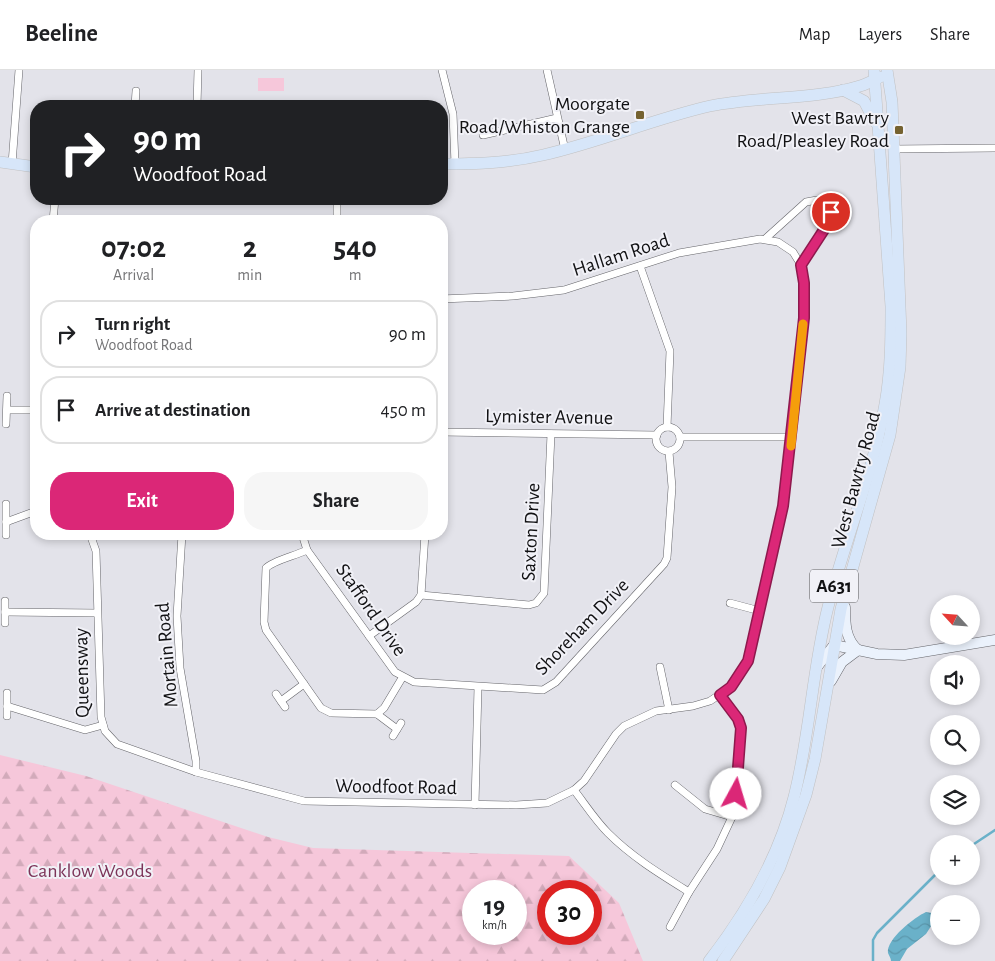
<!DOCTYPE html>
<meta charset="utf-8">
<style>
:root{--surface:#fff;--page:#f6f6f6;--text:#202124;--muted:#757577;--line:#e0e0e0;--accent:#db2777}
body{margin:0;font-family:"Alegreya Sans",sans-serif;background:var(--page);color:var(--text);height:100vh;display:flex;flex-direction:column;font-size:19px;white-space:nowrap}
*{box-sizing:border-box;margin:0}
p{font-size:16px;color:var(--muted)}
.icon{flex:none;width:28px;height:28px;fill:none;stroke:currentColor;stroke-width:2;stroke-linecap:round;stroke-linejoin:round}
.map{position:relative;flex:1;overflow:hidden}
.drawer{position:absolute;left:30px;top:145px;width:418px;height:325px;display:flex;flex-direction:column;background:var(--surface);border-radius:20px;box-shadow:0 2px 8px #0003}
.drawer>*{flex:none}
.banner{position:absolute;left:30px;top:30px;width:418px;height:105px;border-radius:20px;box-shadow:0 2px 8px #0003;background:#202124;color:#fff;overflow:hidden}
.needle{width:32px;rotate:296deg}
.buttons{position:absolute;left:930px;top:525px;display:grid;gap:10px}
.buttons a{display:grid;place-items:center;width:50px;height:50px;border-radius:50%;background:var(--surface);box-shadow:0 2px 8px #0003;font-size:25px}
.speed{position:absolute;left:462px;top:810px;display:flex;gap:10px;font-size:25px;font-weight:700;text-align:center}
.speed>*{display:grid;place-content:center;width:65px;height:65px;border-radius:50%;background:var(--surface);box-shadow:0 2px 8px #0003;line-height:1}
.speed small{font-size:12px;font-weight:400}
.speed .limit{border:8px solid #d22;background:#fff;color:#111}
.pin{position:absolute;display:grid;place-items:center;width:42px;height:42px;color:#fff;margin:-21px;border:2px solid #fff;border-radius:50%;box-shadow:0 1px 5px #0007}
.me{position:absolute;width:55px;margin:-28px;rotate:6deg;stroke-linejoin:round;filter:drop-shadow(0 0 4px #0008)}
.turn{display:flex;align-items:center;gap:18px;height:105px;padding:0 20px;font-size:22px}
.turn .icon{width:65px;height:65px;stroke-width:2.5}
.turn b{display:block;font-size:35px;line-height:42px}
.eta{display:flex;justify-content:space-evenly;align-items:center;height:85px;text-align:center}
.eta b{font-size:30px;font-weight:600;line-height:35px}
.cta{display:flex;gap:10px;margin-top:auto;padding:10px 20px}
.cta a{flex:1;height:58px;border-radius:20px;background:var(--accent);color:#fff;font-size:20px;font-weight:600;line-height:58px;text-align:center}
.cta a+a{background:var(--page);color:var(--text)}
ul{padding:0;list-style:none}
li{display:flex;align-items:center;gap:15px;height:68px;margin:0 10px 8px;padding:0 10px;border:2px solid var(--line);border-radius:20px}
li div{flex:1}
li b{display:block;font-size:19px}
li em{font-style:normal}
header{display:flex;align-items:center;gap:30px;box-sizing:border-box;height:70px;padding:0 25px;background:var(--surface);border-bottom:1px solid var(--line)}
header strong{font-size:24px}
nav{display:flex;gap:28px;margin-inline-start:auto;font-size:18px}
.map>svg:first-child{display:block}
.forest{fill:url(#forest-firs);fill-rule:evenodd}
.green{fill:#f6c7da}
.water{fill:url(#water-waves)}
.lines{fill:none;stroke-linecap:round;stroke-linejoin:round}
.stream{stroke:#6ab1c9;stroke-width:2.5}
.street-casing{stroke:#65656a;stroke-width:8}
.secondary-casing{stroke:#65656a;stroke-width:11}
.primary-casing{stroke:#c1c1c2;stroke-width:12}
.street{stroke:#fff;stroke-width:7}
.secondary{stroke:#ebf2fc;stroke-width:10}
.primary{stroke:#d7e6f9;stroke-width:11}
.route-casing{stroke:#8e194d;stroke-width:12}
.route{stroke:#db2777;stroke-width:9}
.slow{stroke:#f59e0b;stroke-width:9}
.poi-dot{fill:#756230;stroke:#f1f1f7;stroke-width:2}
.labels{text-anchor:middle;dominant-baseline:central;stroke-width:4;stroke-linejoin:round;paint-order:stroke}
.shield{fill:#f1f1f7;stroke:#545457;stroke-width:1}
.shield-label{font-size:19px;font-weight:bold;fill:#111113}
.poi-label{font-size:20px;fill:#111113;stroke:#f1f1f7;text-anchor:end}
.street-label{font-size:20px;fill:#111113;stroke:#f1f1f7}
.park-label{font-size:20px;fill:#7d3459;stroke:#f1f1f7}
</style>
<header>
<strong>Beeline</strong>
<nav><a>Map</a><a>Layers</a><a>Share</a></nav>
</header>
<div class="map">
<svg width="995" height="891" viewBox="0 0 995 891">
<defs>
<pattern id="forest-firs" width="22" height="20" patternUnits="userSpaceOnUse" patternTransform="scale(1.25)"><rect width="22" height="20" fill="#f6c7da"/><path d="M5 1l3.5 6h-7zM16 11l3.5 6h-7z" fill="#d2aaba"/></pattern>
<pattern id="water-waves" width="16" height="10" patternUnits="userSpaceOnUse" patternTransform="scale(1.25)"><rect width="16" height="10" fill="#6ab1c9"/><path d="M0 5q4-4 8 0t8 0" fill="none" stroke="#5b97ac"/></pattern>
</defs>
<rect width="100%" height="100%" fill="#e3e3ea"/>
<path class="forest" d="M0,685L86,706L268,767L313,778L569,786L619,833L643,891H0ZM516,821V864H474V821ZM549,821H591V864H549Z"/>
<rect class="green" x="258" y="8" width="26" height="13"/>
<path class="water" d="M926,842L932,843L935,850L926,864L907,879L900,891H891C891,888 889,886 888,883C886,869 915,847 926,842Z"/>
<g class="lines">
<g class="stream">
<path d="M971,776L995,760"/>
<path d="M873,891V870L877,863L939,801"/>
</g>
<defs>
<g id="street">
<path d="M442,0L453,44L455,94"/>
<path d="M547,0L565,80"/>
<path d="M135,36L136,21"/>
<path d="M197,36L198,0"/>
<path d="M483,65L557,48"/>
<path d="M893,79L995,78"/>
<path d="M12,94L19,0"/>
<path d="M337,129V151"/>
<path d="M53,151L55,129"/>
<path d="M765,169L806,132L817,130L831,142L832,148L801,195"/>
<path d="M640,196L670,281L667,357"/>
<path d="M7,340H36"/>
<path d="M6,354L7,326"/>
<circle cx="668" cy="369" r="12"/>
<path d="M441,362L657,365"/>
<path d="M680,367H792"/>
<path d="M6,452L36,441"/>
<path d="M90,464L96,481L101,647L105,661L117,674L196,702L304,731L516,735L547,733L574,720L584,711L616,664L624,656L656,641L693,636L710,631L731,617L748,591L783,436L800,294L804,248L803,204L801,195L793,182L778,172L760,169L679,183L564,220L513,226L441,229"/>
<path d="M182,464L177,546L180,598L196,691V702"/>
<path d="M302,464L307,480L395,602L414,612L543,620L556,612L664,494L667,488L672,417L669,382"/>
<path d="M6,465V434"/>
<path d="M307,480C295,486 274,490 266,498L264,552L266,560L321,638L331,643L377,644L384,638L402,608"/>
<path d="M421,525L529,535L536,533L544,523L551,364"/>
<path d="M730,533L760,541"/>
<path d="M5,542L97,543"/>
<path d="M5,553V531"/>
<path d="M369,566L416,532L421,525L425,464"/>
<path d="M660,597L669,640"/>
<path d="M276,624L285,637"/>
<path d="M281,631L304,614"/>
<path d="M7,636L85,660L103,655"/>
<path d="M377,644L397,659"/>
<path d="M7,646V623"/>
<path d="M393,666L401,653"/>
<path d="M675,715L705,739L732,747"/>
<path d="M574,720C585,734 595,750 608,763C632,787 660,804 689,822L717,779L732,747L736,724L741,658L738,649L721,625"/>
<path d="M475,735L478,617"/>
<path d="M670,857L689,822"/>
</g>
<g id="secondary">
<path d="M845,537C845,553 845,569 858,580"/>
<path d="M817,597L834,575L877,584L904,585L995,570"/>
<path d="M831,611L842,592L858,580"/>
</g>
<g id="primary">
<path d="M843,20L864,31L875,52"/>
<path d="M0,92L36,97"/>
<path d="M441,94C476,94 509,93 543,85C600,72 653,49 710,36C758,26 815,30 860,16C867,14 874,10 880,7"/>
<path d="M709,891C746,843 779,787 794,727C810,665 812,600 828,537C845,469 873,404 885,334C891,301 891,268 891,236L874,0"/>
<path d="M723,891L764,829L780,797L806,725L815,689L841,539L890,365L900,297L901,263L892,32L887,0"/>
</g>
</defs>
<use href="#street" class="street-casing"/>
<use href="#secondary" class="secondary-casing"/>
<use href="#primary" class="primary-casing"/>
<use href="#street" class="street"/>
<use href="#secondary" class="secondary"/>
<use href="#primary" class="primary"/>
</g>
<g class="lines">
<defs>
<path id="route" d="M736,724L741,658L738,649L720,625L731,617L748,591L783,436L804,248V213L801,195L829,152L832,148L831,142"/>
</defs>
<use href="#route" class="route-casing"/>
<use href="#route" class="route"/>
<path class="slow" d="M791,376L803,254"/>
</g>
<g class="poi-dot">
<rect x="635" y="40" width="10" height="10" rx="2.5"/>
<rect x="894" y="55" width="10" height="10" rx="2.5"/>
</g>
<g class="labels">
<rect class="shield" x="810" y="499.5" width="48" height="33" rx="4"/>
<g class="shield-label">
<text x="834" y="516">A631</text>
</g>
<g class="poi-label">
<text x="630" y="34">Moorgate<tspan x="630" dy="23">Road/Whiston Grange</tspan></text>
<text x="889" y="48">West Bawtry<tspan x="889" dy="23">Road/Pleasley Road</tspan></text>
</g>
<g class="street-label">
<text transform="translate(621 185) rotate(-18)">Hallam Road</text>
<text transform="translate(549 347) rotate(1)">Lymister Avenue</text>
<text transform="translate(856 410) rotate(-75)">West Bawtry Road</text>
<text transform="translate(531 462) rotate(-87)">Saxton Drive</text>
<text transform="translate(371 540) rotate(55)">Stafford Drive</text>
<text transform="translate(582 557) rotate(-46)">Shoreham Drive</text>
<text transform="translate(167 585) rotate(-95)">Mortain Road</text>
<text transform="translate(82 603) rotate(-91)">Queensway</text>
<text transform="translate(396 717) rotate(1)">Woodfoot Road</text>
</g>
<g class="park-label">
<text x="90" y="801">Canklow Woods</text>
</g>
</g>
</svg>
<div class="buttons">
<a><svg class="needle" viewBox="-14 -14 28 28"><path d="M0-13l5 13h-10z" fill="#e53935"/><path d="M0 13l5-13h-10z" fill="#757577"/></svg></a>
<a><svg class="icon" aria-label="sound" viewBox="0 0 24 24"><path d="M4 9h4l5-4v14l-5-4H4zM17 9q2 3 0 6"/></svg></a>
<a><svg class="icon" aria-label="search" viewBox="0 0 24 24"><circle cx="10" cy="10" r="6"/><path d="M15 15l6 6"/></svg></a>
<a><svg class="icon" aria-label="layers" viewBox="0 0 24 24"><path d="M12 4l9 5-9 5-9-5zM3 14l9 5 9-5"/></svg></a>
<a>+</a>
<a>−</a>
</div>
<div class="speed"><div>19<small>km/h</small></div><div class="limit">30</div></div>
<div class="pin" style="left:831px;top:142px;background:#d93025"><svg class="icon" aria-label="arrive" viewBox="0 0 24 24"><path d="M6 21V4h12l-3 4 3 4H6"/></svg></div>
<svg class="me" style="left:736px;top:724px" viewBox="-20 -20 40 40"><circle r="19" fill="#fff"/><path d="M0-13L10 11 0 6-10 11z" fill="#db2777"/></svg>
<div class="banner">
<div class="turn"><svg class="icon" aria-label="right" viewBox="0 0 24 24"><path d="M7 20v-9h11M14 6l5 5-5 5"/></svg><div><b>90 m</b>Woodfoot Road</div></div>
</div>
<section class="drawer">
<div class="eta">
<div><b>07:02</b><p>Arrival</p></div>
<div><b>2</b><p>min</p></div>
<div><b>540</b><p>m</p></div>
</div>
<ul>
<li><svg class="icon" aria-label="right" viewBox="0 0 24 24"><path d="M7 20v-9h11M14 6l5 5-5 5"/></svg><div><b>Turn right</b><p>Woodfoot Road</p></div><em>90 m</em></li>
<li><svg class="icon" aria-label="arrive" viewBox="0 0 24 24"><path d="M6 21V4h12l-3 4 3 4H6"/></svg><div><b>Arrive at destination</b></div><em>450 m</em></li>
</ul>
<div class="cta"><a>Exit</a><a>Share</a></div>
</section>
</div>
